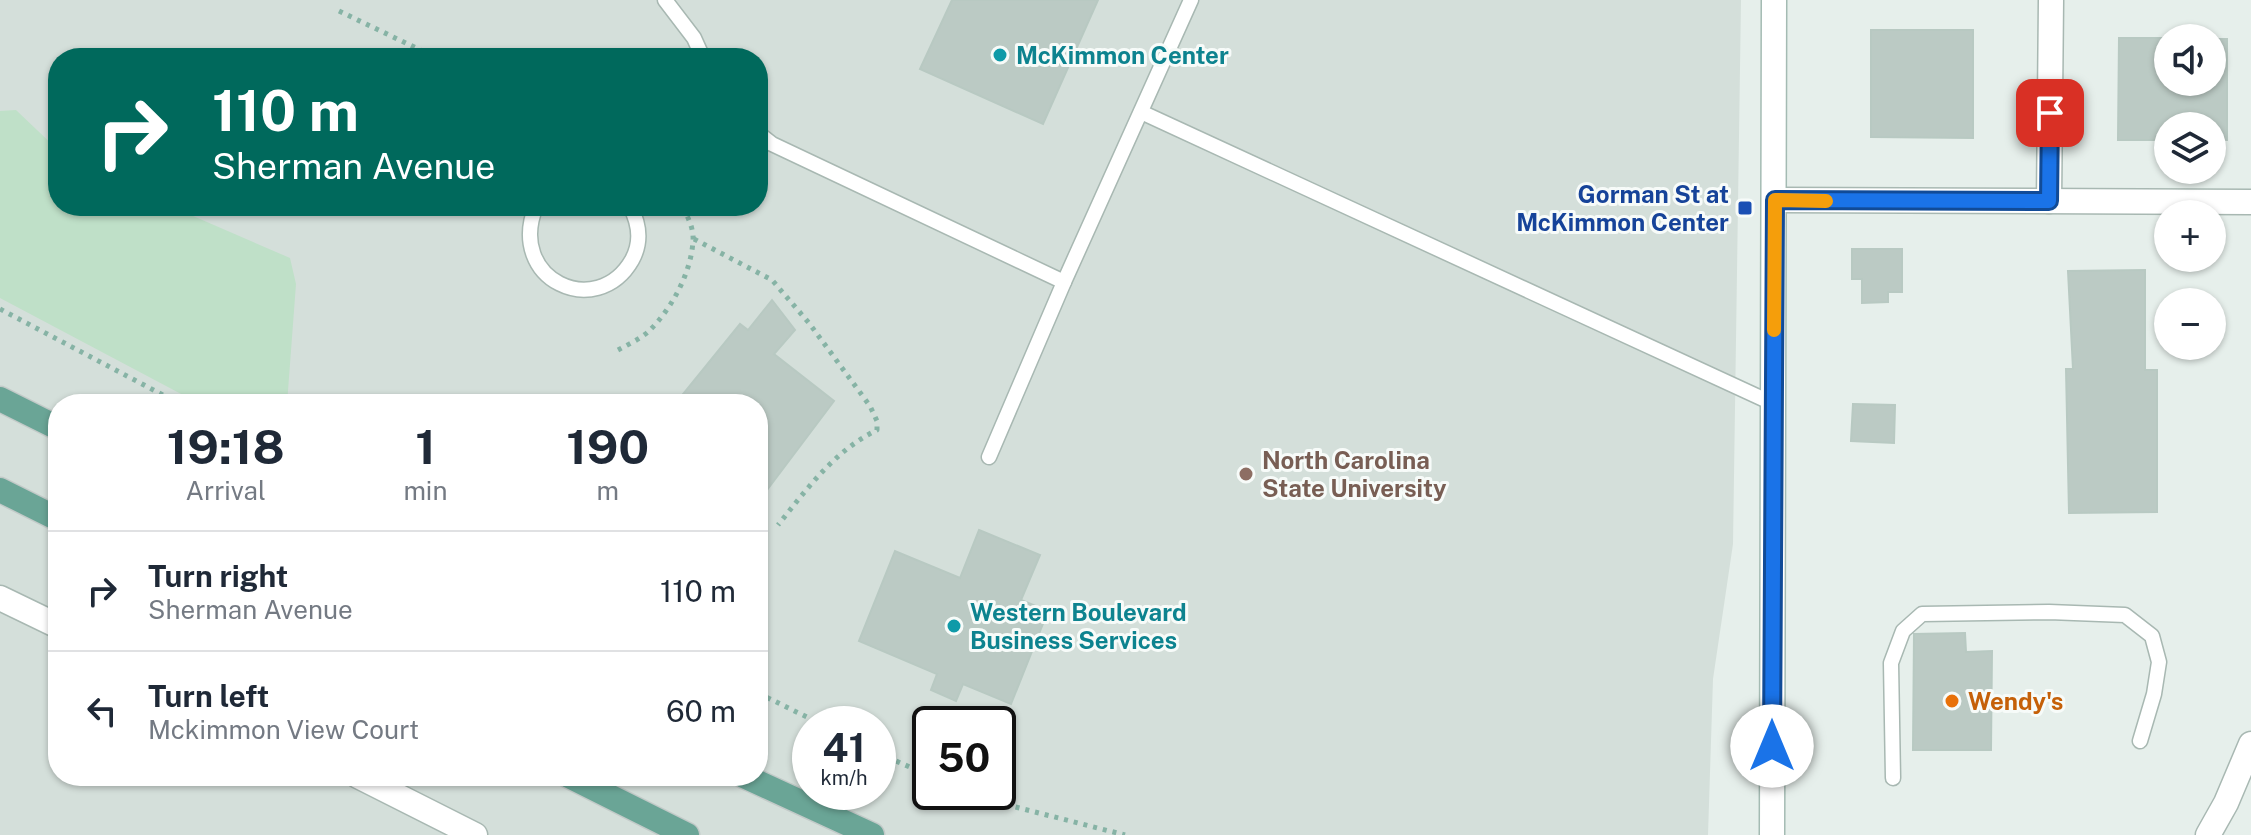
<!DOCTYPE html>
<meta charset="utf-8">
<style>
:root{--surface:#fff;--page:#f6f6f7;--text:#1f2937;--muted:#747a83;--line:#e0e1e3}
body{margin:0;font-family:"Public Sans",sans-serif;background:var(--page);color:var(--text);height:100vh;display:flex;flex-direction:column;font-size:30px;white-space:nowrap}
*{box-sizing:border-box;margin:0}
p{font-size:26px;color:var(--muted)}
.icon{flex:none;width:44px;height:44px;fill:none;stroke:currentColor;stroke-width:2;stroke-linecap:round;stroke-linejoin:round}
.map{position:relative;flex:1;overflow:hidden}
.side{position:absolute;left:48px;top:394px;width:720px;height:392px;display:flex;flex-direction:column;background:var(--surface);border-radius:32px;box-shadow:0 2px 6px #0004}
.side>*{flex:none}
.hud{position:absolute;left:48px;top:48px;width:720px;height:168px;border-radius:32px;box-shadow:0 2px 6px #0004;background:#00695c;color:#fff;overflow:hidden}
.controls{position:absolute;left:2154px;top:24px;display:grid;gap:16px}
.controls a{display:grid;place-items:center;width:72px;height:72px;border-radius:50%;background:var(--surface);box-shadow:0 2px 6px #0004;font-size:40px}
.speed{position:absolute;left:792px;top:706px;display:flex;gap:16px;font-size:40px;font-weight:700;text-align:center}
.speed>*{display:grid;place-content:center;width:104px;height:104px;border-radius:50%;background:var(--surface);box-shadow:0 2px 6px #0004;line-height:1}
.speed small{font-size:20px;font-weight:400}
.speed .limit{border:4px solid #111;border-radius:12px;background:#fff;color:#111}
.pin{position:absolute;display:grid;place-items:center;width:68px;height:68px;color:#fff;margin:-34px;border-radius:16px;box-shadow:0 4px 12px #0006}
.me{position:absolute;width:88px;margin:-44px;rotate:0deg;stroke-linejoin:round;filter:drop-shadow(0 0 6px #0008)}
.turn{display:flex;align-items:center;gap:28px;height:168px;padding:0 32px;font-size:36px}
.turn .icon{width:104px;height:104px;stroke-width:2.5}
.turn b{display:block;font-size:56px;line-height:68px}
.eta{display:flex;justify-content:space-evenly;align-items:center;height:136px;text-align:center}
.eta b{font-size:48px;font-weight:700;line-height:56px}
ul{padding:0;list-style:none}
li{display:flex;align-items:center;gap:24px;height:120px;padding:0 32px;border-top:2px solid var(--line)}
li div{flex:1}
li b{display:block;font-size:30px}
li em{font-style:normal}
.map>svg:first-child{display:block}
.built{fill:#d4dfda;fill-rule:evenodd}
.green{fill:#bfe0c8}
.building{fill:#bbcac4;stroke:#b8c9c2;stroke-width:2}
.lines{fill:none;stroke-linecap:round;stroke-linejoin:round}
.lane-casing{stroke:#a8b8b2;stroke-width:17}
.street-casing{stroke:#a8b8b2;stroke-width:27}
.secondary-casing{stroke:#a4bbb3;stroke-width:27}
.primary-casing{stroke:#c2cac8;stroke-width:27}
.path{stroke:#86b3a5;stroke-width:5;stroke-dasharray:4 6;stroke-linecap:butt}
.lane{stroke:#fff;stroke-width:14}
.street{stroke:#fff;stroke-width:24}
.secondary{stroke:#fff;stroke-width:24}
.primary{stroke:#6aa596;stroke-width:24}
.route-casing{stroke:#114b97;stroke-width:20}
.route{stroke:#1a73e8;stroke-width:14}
.slow{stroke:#f59e0b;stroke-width:14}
.culture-dot{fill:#0f9aa8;stroke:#f7fbf9;stroke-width:3}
.transit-dot{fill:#1a4fb4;stroke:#f7fbf9;stroke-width:3}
.education-dot{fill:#8d6e63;stroke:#f7fbf9;stroke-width:3}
.food-dot{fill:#e8710a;stroke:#f7fbf9;stroke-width:3}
.labels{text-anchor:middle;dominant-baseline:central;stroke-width:6;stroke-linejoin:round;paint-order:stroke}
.culture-label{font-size:24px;font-weight:bold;fill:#0d838f;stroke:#f7fbf9;text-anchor:start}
.transit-label{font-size:24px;font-weight:bold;fill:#164399;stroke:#f7fbf9;text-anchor:end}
.education-label{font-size:24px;font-weight:bold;fill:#785e54;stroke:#f7fbf9;text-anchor:start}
.food-label{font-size:24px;font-weight:bold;fill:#c56008;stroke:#f7fbf9;text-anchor:start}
</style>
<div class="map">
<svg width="2251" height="835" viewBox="0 0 2251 835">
<rect width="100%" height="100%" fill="#e6efeb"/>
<path class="built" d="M0,0H1741L1733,544L1713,679L1708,835H0ZM58,58H758V206H58ZM58,404H758V776H58ZM810,724H878V792H810ZM930,724H998V792H930Z"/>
<path class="green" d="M16,110L58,150V206H170L290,258L296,284L287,404H200L0,298V111Z"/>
<g class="building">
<path d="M952,0H1098L1043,124L920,69Z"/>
<path d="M1871,30H1973V138L1871,137Z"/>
<path d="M2119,38H2168V82H2212V39H2227V140H2212V126H2168V140H2118Z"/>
<path d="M1852,249H1902V292H1888V302L1862,303V279H1852Z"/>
<path d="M2145,270V370H2157V512L2069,513L2066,369H2073L2068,271Z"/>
<path d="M772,300L795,330L774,354L834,401L758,502V404H675L740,324L748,330Z"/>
<path d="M1853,404L1895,405L1894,443L1851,441Z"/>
<path d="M979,530L1040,555L1021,600L1048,611L1011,704L963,684L956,701L931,690L937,674L859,641L895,551L960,578Z"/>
<path d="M1965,633L1966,652L1992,651L1991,750H1913L1914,634Z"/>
</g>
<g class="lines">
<defs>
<g id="lane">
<path d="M665,0L694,38L703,58"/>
<path d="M1141,112L1774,404"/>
<path d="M758,133L772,144L1064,282L1191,0"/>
<path d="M536,206C506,280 597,321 632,260C642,242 639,223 630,206"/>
<path d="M989,457L1064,282"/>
<path d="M1893,778L1891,663L1903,631L1922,614L2049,612L2125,615L2152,636L2159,662L2154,694L2140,741"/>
</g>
<g id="street">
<path d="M1775,200L2251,202"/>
<path d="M2049,201L2051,0"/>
<path d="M0,598L58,626"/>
<path d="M358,776L475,835"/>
<path d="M2208,835L2226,803L2251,744"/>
</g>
<path id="secondary" d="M1772,835L1774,0"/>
<g id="primary">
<path d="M0,399L58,428"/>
<path d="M0,490L58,519"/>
<path d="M569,776L687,835"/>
<path d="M744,776L872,835"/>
</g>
</defs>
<use href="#lane" class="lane-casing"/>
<use href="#street" class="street-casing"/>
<use href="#secondary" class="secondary-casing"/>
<use href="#primary" class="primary-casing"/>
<g class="path">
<path d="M339,11L437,58"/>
<path d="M694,239L772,280L809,323L870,406L877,421V430C834,451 807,489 778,525"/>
<path d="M0,309L180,404"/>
<path d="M618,350C629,344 642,338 650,330C672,308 691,273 693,241C694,229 688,217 682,206"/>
<path d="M758,693L821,724"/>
<path d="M878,753L930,776"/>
<path d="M968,792L988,800L1125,835"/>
</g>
<use href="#lane" class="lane"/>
<use href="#street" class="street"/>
<use href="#secondary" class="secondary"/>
<use href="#primary" class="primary"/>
</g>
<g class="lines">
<defs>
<path id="route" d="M1772,746L1775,200L2049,201L2050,113"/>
</defs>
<use href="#route" class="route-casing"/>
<use href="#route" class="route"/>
<path class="slow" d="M1774,330L1775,200L1826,201"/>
</g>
<g class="culture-dot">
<circle cx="1000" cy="55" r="8"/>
<circle cx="954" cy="626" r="8"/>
</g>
<rect class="transit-dot" x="1737" y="200" width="16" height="16" rx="4"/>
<circle class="education-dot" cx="1246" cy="474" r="8"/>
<circle class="food-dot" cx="1952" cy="701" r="8"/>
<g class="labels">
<g class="culture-label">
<text x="1016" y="55">McKimmon Center</text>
<text x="970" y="612">Western Boulevard<tspan x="970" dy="28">Business Services</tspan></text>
</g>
<g class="transit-label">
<text x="1729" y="194">Gorman St at<tspan x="1729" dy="28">McKimmon Center</tspan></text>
</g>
<g class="education-label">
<text x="1262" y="460">North Carolina<tspan x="1262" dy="28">State University</tspan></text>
</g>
<g class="food-label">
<text x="1968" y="701">Wendy's</text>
</g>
</g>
</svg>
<div class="controls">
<a><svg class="icon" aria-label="sound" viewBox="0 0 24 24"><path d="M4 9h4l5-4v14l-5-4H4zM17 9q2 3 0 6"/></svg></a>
<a><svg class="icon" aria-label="layers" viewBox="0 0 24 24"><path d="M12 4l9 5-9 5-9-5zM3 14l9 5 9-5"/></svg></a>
<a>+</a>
<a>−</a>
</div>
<div class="speed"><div>41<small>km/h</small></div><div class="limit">50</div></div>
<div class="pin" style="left:2050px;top:113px;background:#d93025"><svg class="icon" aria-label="arrive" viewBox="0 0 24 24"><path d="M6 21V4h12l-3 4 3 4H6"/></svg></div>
<svg class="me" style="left:1772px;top:746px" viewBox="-20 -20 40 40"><circle r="19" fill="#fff"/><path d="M0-13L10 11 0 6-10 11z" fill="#1a73e8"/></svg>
<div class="hud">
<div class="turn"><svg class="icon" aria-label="right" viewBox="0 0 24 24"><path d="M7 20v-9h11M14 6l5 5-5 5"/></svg><div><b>110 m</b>Sherman Avenue</div></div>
</div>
<section class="side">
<div class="eta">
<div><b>19:18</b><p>Arrival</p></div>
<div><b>1</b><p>min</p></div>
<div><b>190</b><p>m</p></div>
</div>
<ul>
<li><svg class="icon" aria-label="right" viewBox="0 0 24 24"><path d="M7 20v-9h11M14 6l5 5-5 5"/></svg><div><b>Turn right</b><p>Sherman Avenue</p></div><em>110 m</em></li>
<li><svg class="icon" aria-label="left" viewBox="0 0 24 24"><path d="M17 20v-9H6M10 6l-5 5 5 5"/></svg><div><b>Turn left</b><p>Mckimmon View Court</p></div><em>60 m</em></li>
</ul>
</section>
</div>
